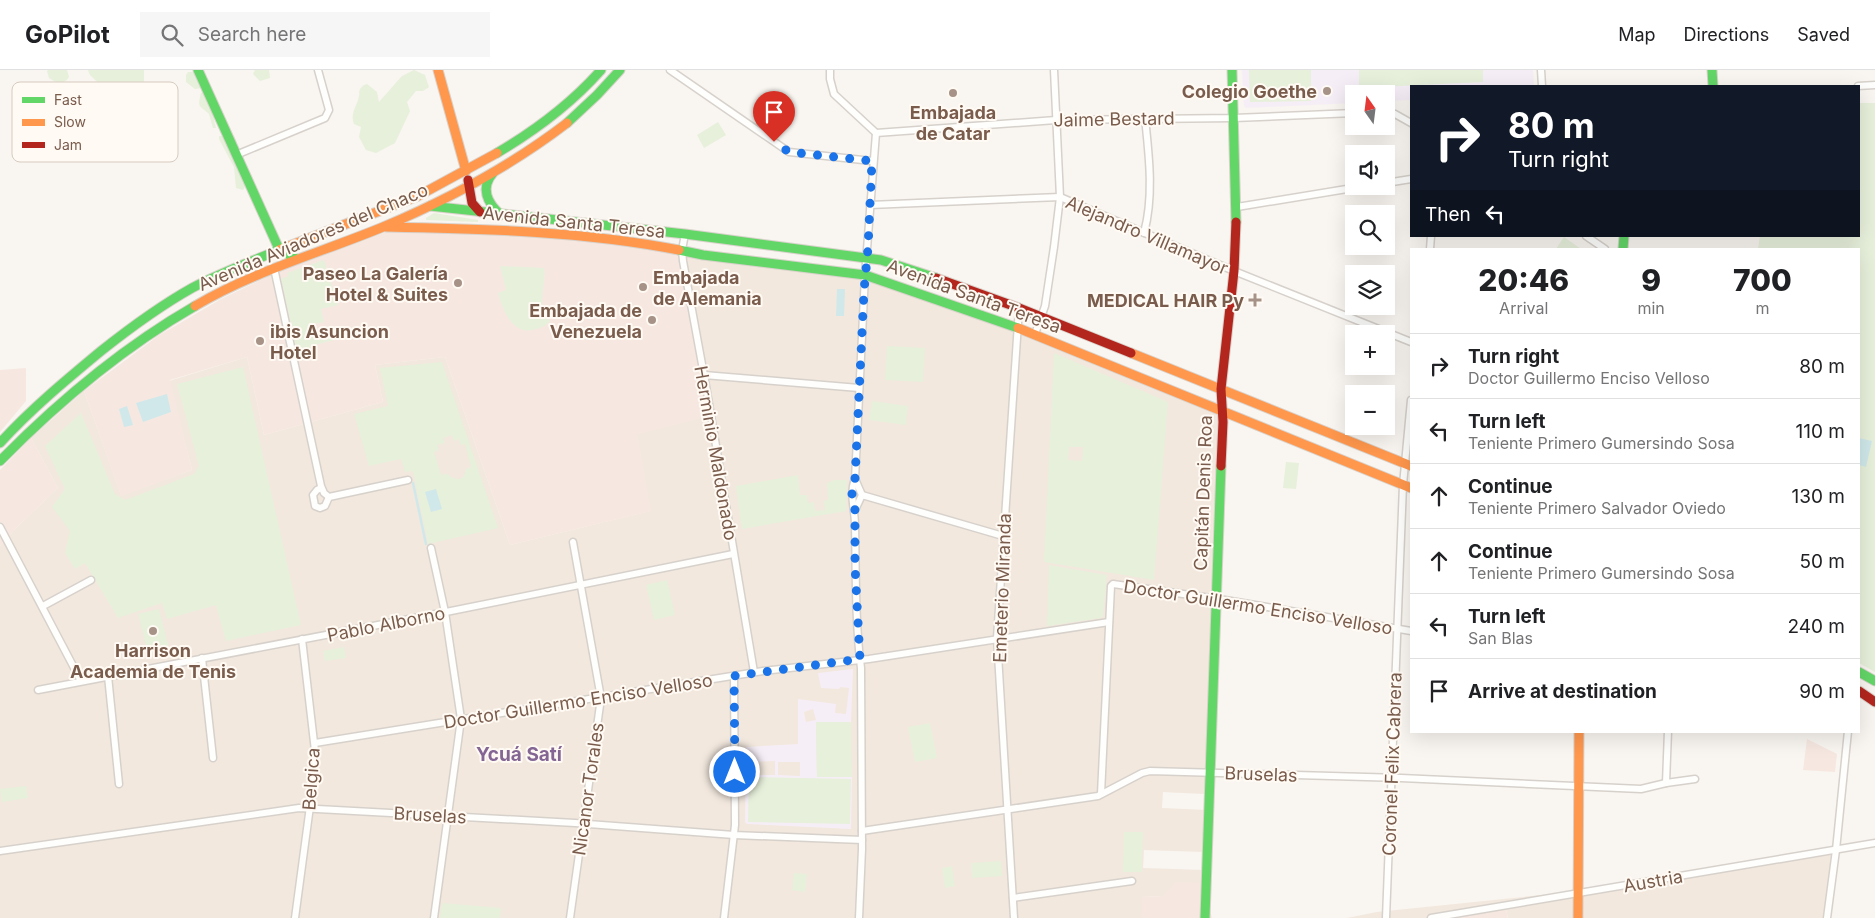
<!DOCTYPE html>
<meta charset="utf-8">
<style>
:root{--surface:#fff;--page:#f6f6f6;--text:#202124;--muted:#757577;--line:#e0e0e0}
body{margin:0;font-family:Inter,sans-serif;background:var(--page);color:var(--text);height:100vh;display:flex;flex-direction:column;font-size:19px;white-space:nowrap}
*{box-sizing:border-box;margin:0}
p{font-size:16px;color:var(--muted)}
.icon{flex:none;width:28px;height:28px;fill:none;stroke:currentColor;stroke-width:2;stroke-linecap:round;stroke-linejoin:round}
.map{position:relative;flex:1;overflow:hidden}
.drawer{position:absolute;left:1410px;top:178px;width:450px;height:485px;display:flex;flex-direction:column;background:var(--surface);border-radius:0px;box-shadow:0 5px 20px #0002}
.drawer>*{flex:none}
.guide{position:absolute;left:1410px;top:15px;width:450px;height:152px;border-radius:0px;box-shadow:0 5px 20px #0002;background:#111827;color:#fff;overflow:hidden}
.needle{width:32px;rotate:346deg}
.tools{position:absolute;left:1345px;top:15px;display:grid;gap:10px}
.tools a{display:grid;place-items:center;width:50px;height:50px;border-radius:0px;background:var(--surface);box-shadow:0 5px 20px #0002;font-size:25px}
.pin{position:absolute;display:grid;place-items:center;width:42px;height:42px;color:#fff;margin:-51px -21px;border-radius:50% 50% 50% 0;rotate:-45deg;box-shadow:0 0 5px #0007}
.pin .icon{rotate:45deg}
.me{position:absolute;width:55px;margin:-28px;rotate:0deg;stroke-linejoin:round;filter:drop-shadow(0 0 4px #0008)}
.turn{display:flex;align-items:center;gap:18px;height:105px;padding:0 15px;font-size:22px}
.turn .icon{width:65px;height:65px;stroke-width:2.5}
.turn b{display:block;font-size:35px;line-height:42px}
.then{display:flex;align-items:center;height:48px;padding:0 15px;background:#0003;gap:10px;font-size:19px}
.eta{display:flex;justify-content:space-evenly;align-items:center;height:85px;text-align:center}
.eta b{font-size:30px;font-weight:800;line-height:35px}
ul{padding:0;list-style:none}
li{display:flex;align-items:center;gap:15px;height:65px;padding:0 15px;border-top:1px solid var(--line)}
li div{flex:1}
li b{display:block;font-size:19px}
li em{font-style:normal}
header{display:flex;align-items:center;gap:30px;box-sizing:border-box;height:70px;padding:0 25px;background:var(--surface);border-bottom:1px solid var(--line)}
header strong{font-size:24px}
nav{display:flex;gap:28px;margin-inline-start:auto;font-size:18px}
.search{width:350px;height:45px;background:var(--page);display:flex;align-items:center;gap:12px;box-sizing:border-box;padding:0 18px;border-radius:0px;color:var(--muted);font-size:19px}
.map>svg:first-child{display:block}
.residential{fill:#f2e8de}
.commercial{fill:#f6e8e1}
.education{fill:#f6eef6;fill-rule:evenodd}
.green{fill:#e7f0db;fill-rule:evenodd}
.water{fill:#d0e8ea}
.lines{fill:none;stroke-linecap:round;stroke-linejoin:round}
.stream{stroke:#d0e8ea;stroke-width:2.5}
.street-casing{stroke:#d7d1cb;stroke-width:9}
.fast-casing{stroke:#d9d2cb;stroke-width:11}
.slow-casing{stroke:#d9d2cb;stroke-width:11}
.jam-casing{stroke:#d9d2cb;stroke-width:11}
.street{stroke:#fefefd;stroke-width:6}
.fast{stroke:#63d668;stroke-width:9}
.slow{stroke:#ff974d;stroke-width:9}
.jam{stroke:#b3261e;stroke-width:9}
.route{stroke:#1a73e8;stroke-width:9;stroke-dasharray:0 16.2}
.poi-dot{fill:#a69286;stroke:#fffaf3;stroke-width:2}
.labels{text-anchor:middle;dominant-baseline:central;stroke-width:4;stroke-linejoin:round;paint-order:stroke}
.poi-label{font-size:18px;font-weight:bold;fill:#7a5c4d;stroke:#fffaf3;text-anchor:end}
.street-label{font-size:18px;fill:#7a5c4d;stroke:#fffaf3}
.neighbourhood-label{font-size:19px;font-weight:bold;fill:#846695;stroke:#fffaf3}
.key{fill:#fffaf3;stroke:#d7cbc1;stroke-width:1}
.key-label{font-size:14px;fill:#7a5c4d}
</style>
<header>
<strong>GoPilot</strong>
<div class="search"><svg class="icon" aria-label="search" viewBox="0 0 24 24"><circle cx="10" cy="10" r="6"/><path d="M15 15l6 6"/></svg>Search here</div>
<nav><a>Map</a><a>Directions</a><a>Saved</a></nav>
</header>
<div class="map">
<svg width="1875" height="848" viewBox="0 0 1875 848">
<rect width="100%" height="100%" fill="#f9f5f0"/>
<g class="residential">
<path d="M680,183L859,206L1221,334L1205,724L1163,722L1162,738L1206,740L1205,782L1144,780L1143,798L1204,800L1203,813L1163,826L1142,827V848H0V476L17,457L58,418L31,368L84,321L121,425L192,400L169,311L247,287L264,365L383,332L375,295L445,287L510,475L650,441L636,364Z"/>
<path d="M1834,777L1827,848H1508L1506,839L1448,848H1347L1377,842L1571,822Z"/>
</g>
<g class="commercial">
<path d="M389,161L557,167L680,183L709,346L637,364L651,441L510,475L445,287L375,295L383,332L264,365L247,287L170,310L192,400L121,426L84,321L158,266L221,229L271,205Z"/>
<path d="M26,298V331L0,362V300Z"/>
<path d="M31,368L58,418L17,457L0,476V400Z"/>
<path d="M1807,669L1837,684L1835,702L1803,700Z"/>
<path d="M1176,812L1203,813L1212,848H1142V827L1163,826Z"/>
<path d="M1506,839L1508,848H1448Z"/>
</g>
<g class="education">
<path d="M1242,0H1359V17L1483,12V0H1533L1534,16H1411V30L1386,31V24H1354V33L1246,38L1244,36Z"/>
<path d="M853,599L851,652L816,653L817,707H852L851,759L747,754L745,752L746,677L798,674V629L836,634L835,643L846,644L849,618L840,617L839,619L821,618L818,603ZM813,639L816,650L806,652L804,642ZM775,691V705H751L750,692ZM778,692H800V706L778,705Z"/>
</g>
<g class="green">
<path d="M48,0H67L69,7C63,16 56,13 49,8L47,1Z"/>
<path d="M88,0H144V11L135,23L128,24L109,23L90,5Z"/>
<path d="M255,0H269L270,8L260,11L253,4Z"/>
<path d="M414,0L425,5L429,17L423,21H416L407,32L410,41L395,73L376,83L366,80L359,67L361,57L354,54C350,42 357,37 359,26C360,22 358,22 361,18C363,15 364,15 367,14L377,22L379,32L402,6Z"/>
<path d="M1249,0H1311V31L1250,32Z"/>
<path d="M1359,0H1483V12L1359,18Z"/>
<path d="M188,2H198L202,18L195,19L186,12V5Z"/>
<path d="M207,22L216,58H213L209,44C200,35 197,39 201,23Z"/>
<path d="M1859,33H1875V602L1859,593V179H1758L1760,166H1859Z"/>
<path d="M718,52L726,65L704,78L697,65Z"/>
<path d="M228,62L234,66L236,70L238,83L246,115L243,120L236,118L234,97L219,69V66H223Z"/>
<path d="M434,143L478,150V152L426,150V148Z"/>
<path d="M1564,167L1581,179H1556Z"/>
<path d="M324,190L338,235L321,239L324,252L313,254L317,267L345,261L347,267L310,276L312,288L299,291L281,209L288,206L287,203Z"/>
<path d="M500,196L544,198C547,215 535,236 550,251C545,257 540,258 533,260C511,264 503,239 498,223L506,220Z"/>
<path d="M887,276L925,278L923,312L885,310Z"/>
<path d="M1054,283L1168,332L1154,510L1044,492ZM1069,377H1083L1082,391L1068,390Z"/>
<path d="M442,292L498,458L428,474L413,401L405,402L401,389L369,396L354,344L388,336L380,298ZM452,365L454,371L459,369L460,375L465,374L471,397L466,399L464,406C458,412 452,408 447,404L441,405L434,382L439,380L437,375L445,373L443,368Z"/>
<path d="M243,297L301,555L226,571L216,535L167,549L162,533L118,548L85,493L75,499L65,483L70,461L52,437L65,419L45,376L81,343L115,424L125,430L194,404L199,396L177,314Z"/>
<path d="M872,331L908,336L906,355L869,350Z"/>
<path d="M1286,392L1299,393L1296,419L1283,418Z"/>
<path d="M798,405L800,425H807L808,433L814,432L815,441L825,440L824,431L828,430L827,413L835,410H847L846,441L742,459L736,416Z"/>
<path d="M1049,495L1107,505L1103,546L1101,548L1047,556Z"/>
<path d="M667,510L675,545L654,550L646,515Z"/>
<path d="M159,539L169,578L148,583L138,544Z"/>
<path d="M344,577L346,588L325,591L323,581Z"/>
<path d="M816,652H851L852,707H817Z"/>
<path d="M930,653L937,688L915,692L908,657Z"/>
<path d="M749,707L851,709L850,754L748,752Z"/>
<path d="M26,716L28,728L2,732L0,719Z"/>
<path d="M1124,762H1143L1142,802H1123Z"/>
<path d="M1001,791L1002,806L972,808L971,793Z"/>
<path d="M952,796L955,816L945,818L942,798Z"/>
<path d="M794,803L807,804L805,822L792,820Z"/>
<path d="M442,833L501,838L500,848H440Z"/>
</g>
<g class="water">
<path d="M837,219H845L844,246H836Z"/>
<path d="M167,324L171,342L143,352L136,333Z"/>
<path d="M127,336L133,355L124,357L119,339Z"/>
<path d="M1859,368L1872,371L1866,397L1859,395Z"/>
<path d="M436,419L442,439L431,442L425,422Z"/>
</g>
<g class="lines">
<path class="stream" d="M413,413L426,474"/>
<defs>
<g id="street">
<path d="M670,0L789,82L872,91"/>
<path d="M830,0V9L834,24L876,63"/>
<path d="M1541,0L1542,16"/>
<path d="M1858,16L1875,15"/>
<path d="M1386,42L1395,44L1411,53"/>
<path d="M876,63L1056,50L1234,48L1354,43"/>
<path d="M236,85L325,48L329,40L318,0"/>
<path d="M1386,113L1411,109"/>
<path d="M870,135L1060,127L1234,201L1411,272"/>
<path d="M1237,137L1365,116"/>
<path d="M1144,163C1154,126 1149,86 1145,48"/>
<path d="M685,164L682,180L683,191L706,316L754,602"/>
<path d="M1586,166L1605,179"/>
<path d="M1430,179L1431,166"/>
<path d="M274,198L321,416L324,423L329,427L408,410"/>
<path d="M1035,264L1045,236L1054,177L1060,127L1054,0"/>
<path d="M704,305L859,318"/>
<path d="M855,409C849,424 855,439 855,455C856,502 855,551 861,598L862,779L859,848"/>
<path d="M321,418L317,420L313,425L315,436L320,438L325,436L329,427"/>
<path d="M862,425L1003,466"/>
<path d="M855,440L862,425L855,409L865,205L876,63"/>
<path d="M0,457L81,611"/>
<path d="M431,478L445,542L461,649L434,848"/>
<path d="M43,536L91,510"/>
<path d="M202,588L213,688"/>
<path d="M108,606L119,714"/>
<path d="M38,620L451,541L733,484"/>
<path d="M315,673L763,601L869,589L1109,552"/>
<path d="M1666,713L1668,661"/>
<path d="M1101,724L1111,516L1113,514L1225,530L1411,561"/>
<path d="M862,761L1098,726L1142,703L1150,701L1401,708L1641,719L1666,713L1695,709"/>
<path d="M0,781L299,738L575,753L734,765L862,770"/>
<path d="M1013,828L1132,811"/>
<path d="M295,848L311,729L315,681L302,569"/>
<path d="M570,848L601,628L573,472"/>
<path d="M724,848L735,755L734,606"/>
<path d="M1014,848L997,568L1019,238"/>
<path d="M1386,848L1403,415L1411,330"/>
<path d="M1431,848L1875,773"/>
<path d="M1827,848L1836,780L1848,661"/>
</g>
<g id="fast">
<path d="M198,0L279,179L296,189"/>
<path d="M1232,0L1236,152"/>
<path d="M1712,0L1713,16"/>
<path d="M567,53L597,25L620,0"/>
<path d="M497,83C536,60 571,34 601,0"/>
<path d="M493,103C480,118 487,133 501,145"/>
<path d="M430,136L685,164L881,190L936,208"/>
<path d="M1623,179L1624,166"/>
<path d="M679,180L703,185L865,205L1018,258"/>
<path d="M0,373C31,339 66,310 101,281C130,258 160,236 192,218C220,203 250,192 279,180"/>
<path d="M0,391C59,331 122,278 195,236"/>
<path d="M1859,602L1875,611"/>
<path d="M1205,848L1221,396"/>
</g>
<g id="slow">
<path d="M438,0L466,101"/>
<path d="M386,157C484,159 583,161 679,180"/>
<path d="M279,180L418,126L497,83"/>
<path d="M195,236C254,201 320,183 383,157C449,129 511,96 567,53"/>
<path d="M1018,258L1411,418"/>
<path d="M1131,283L1411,396"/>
<path d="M1578,848L1579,661"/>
</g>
<g id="jam">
<path d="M468,110L472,133L480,142"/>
<path d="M936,208L1019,238L1131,283"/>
<path d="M1221,396L1223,352L1221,319L1234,201L1236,152"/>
<path d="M1859,621L1875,632"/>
</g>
</defs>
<use href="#street" class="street-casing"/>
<use href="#fast" class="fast-casing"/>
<use href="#slow" class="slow-casing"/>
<use href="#jam" class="jam-casing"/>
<use href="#street" class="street"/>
<use href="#fast" class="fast"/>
<use href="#slow" class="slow"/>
<use href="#jam" class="jam"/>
</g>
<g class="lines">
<path class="route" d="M735,702L734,606L860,589L855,496V440L852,430V417L855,409L864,221L868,178L872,91L789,82L774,72"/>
</g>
<g class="poi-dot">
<circle cx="1327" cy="21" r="5"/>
<circle cx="953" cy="23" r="5"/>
<circle cx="458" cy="213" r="5"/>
<circle cx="643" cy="217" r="5"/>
<path d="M1252.5 222.5h5v5h5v5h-5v5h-5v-5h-5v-5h5z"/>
<circle cx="652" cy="250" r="5"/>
<circle cx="260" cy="271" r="5"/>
<circle cx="153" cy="561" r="5"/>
</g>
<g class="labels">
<g class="poi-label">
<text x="1317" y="21">Colegio Goethe</text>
<text x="953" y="42" text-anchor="middle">Embajada<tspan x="953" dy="21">de Catar</tspan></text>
<text x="448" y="203">Paseo La Galería<tspan x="448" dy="21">Hotel &amp; Suites</tspan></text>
<text x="653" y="207" text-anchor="start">Embajada<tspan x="653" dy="21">de Alemania</tspan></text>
<text x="1244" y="230">MEDICAL HAIR Py</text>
<text x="642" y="240">Embajada de<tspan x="642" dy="21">Venezuela</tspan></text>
<text x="270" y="261" text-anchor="start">ibis Asuncion<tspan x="270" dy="21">Hotel</tspan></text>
<text x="153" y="580" text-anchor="middle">Harrison<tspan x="153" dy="21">Academia de Tenis</tspan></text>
</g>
<g class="street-label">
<text transform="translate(1114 49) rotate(-1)">Jaime Bestard</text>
<text transform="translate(574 152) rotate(6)">Avenida Santa Teresa</text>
<text transform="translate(1147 165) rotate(23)">Alejandro Villamayor</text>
<text transform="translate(313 167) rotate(-23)">Avenida Aviadores del Chaco</text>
<text transform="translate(974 226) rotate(20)">Avenida Santa Teresa</text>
<text transform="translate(716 383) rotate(80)">Herminio Maldonado</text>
<text transform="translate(1203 423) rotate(-88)">Capitán Denis Roa</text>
<text transform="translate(1002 518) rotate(-88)">Emeterio Miranda</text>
<text transform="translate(1258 537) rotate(9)">Doctor Guillermo Enciso Velloso</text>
<text transform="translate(386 554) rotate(-11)">Pablo Alborno</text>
<text transform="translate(578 631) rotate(-9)">Doctor Guillermo Enciso Velloso</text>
<text transform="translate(1392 694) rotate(-88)">Coronel Felix Cabrera</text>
<text transform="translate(1261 704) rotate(2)">Bruselas</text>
<text transform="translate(311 709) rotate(-86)">Belgica</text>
<text transform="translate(588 719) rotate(-82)">Nicanor Torales</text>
<text transform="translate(430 745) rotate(3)">Bruselas</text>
<text transform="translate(1653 811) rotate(-10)">Austria</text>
</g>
<g class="neighbourhood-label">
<text x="519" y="684">Ycuá Satí</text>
</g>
</g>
<rect x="12" y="12" width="166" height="80" rx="8" class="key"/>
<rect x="22" y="27" width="23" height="6" fill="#63d668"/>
<rect x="22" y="49" width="23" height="7" fill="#ff974d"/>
<rect x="22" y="72" width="23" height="6" fill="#b3261e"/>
<g class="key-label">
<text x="54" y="35">Fast</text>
<text x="54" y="57">Slow</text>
<text x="54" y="80">Jam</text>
</g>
</svg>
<div class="tools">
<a><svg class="needle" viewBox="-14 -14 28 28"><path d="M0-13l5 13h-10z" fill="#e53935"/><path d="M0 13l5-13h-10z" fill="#757577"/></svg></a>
<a><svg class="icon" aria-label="sound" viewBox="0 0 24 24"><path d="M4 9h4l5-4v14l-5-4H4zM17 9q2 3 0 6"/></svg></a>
<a><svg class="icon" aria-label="search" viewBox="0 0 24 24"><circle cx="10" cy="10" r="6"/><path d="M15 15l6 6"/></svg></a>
<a><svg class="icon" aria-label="layers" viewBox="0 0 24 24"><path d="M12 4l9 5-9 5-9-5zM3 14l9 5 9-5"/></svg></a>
<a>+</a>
<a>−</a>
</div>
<div class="pin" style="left:774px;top:72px;background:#d93025"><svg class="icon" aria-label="arrive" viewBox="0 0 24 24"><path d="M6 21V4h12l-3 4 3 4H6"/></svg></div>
<svg class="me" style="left:735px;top:702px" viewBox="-20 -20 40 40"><circle r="17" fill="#1a73e8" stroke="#fff" stroke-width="3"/><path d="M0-11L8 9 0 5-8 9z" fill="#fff"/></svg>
<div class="guide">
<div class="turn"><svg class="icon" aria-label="right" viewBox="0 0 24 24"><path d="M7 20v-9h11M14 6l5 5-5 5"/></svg><div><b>80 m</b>Turn right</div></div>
<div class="then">Then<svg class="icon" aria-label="left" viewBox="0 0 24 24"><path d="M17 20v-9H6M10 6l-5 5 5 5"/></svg></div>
</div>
<section class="drawer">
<div class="eta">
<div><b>20:46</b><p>Arrival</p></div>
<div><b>9</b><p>min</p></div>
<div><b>700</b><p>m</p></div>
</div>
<ul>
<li><svg class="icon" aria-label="right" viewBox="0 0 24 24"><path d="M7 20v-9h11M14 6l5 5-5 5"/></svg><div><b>Turn right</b><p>Doctor Guillermo Enciso Velloso</p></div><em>80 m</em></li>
<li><svg class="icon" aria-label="left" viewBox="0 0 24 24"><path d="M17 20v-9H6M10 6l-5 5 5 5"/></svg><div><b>Turn left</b><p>Teniente Primero Gumersindo Sosa</p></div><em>110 m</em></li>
<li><svg class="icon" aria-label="ahead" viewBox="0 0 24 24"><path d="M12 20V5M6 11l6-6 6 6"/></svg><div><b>Continue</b><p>Teniente Primero Salvador Oviedo</p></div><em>130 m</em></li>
<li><svg class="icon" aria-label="ahead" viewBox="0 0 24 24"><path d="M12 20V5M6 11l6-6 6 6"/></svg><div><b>Continue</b><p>Teniente Primero Gumersindo Sosa</p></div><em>50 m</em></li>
<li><svg class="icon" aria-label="left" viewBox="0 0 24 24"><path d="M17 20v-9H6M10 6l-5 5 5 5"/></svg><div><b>Turn left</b><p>San Blas</p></div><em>240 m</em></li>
<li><svg class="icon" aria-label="arrive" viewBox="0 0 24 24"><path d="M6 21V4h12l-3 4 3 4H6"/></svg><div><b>Arrive at destination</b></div><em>90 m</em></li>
</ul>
</section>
</div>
